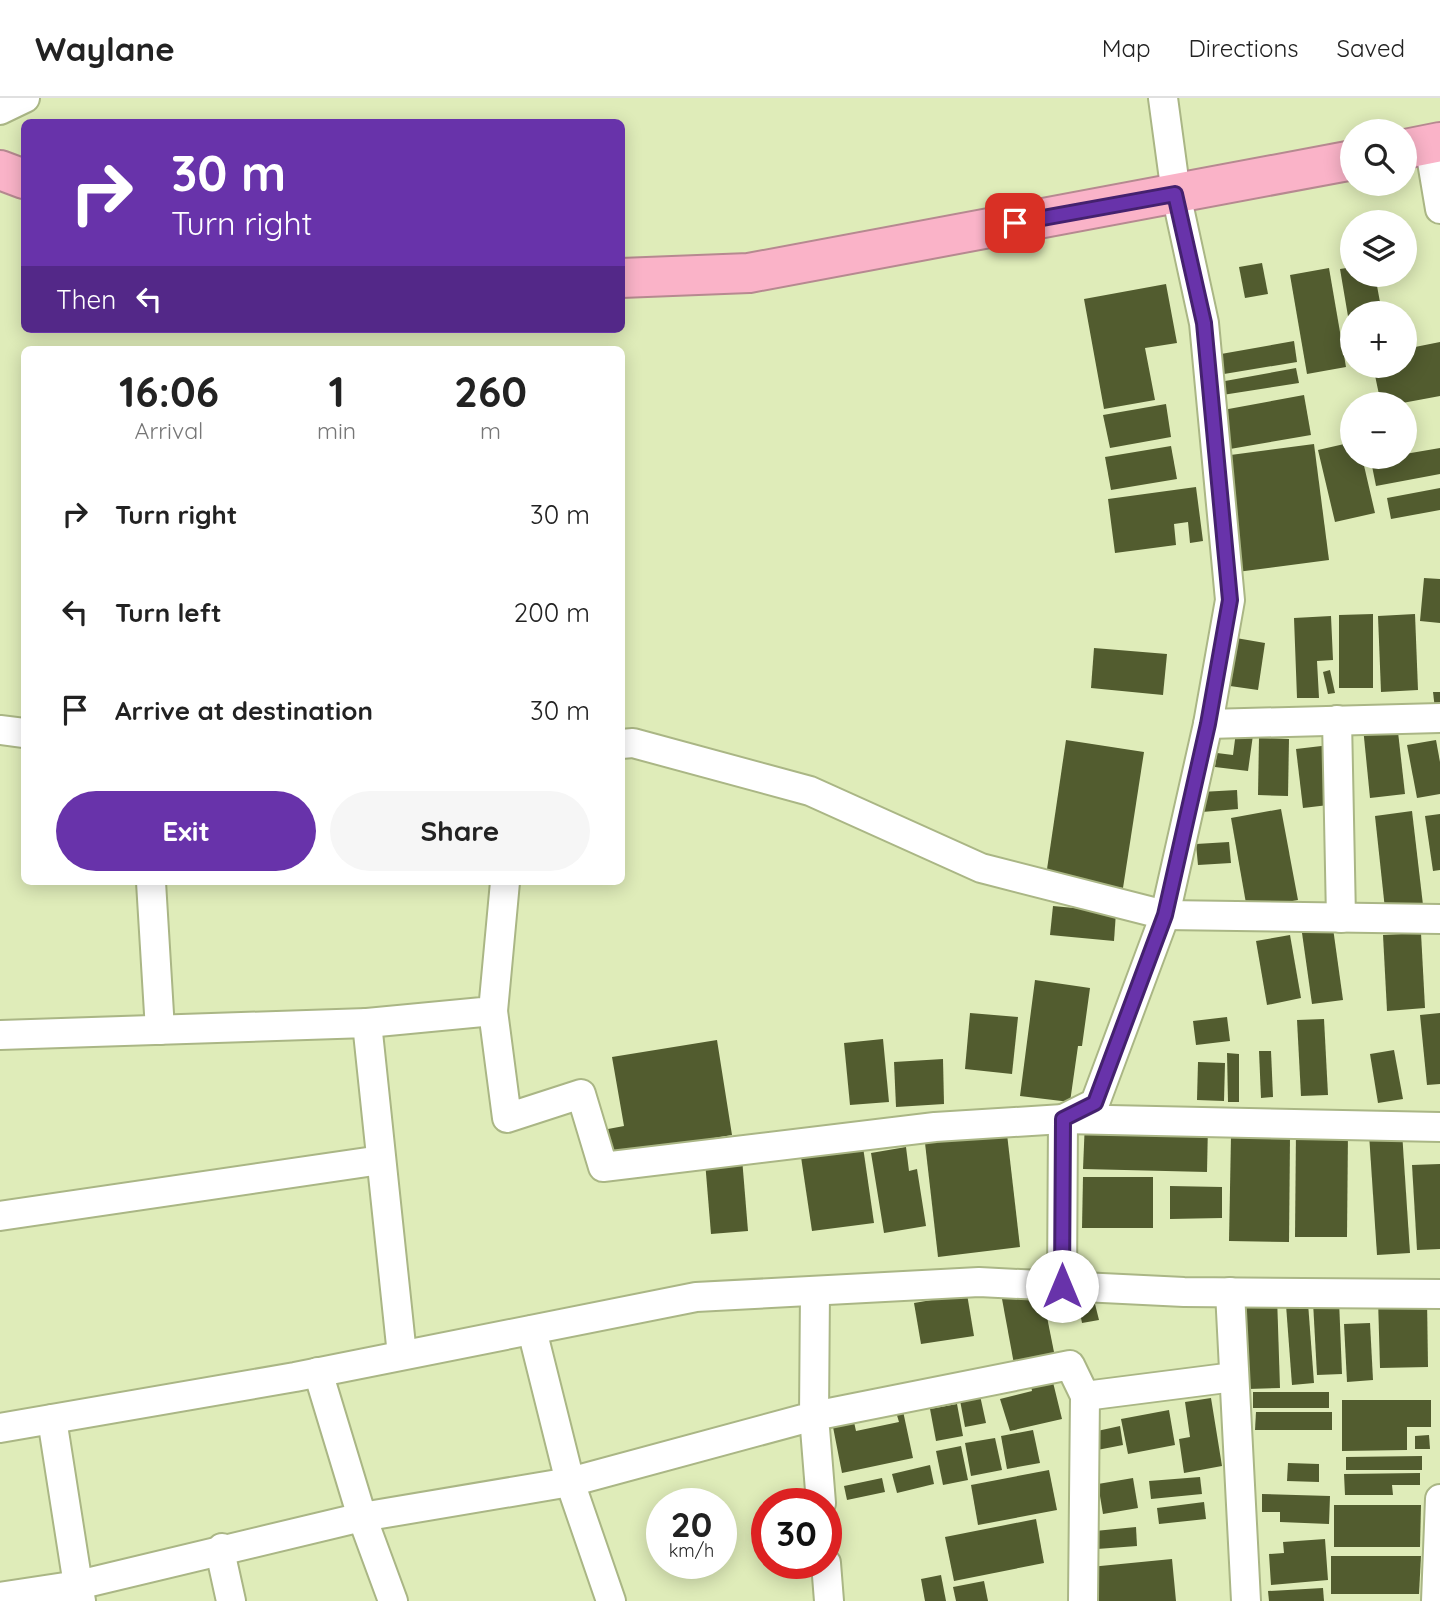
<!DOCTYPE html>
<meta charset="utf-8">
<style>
:root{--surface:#fff;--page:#f6f6f6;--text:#222;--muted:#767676;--line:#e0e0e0;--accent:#6833aa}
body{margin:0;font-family:Quicksand,sans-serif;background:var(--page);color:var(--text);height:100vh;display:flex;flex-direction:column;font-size:26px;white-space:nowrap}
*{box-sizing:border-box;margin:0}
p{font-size:23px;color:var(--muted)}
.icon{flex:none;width:38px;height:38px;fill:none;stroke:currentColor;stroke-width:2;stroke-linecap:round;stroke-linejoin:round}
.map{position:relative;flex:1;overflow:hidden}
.panel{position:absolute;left:21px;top:248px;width:604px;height:539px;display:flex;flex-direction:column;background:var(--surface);border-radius:10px;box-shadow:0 4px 18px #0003}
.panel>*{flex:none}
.banner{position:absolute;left:21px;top:21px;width:604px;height:214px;border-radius:10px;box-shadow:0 4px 18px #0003;background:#6833aa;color:#fff;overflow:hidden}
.fabs{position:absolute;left:1340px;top:21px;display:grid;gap:14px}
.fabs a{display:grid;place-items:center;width:77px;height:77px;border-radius:50%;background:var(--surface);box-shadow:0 4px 18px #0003;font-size:35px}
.speed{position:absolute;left:646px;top:1390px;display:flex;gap:14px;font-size:35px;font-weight:700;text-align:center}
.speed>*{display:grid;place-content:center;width:91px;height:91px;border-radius:50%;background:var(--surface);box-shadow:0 4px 18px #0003;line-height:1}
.speed small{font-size:18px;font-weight:400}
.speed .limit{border:10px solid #d22;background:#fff;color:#111}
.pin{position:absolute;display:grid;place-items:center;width:60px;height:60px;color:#fff;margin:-30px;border-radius:14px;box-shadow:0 4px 10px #0006}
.me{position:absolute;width:77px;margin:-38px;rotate:0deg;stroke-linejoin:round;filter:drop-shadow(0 0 5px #0008)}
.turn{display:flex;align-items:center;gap:24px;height:147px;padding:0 35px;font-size:32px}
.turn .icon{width:91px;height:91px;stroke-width:2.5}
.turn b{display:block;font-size:49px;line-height:60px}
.then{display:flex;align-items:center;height:66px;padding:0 35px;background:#0003;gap:14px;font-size:26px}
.eta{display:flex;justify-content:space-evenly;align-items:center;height:119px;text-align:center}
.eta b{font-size:42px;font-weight:800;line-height:49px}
.button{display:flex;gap:14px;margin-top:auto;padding:14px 35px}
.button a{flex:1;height:80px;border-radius:42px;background:var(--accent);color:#fff;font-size:28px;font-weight:800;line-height:80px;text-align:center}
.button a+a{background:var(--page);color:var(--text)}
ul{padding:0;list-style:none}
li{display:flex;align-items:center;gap:21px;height:98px;padding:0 35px}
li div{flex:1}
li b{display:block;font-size:26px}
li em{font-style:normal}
header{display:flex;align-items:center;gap:42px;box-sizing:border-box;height:98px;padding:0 35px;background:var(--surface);border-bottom:2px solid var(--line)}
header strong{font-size:33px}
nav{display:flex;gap:38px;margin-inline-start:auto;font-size:24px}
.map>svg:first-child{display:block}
.building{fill:#525c2f}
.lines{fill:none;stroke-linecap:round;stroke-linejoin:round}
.street-casing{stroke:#aab685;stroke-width:32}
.highway-casing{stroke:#b68990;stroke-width:42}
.street{stroke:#fff;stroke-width:28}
.highway{stroke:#fab3c8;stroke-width:38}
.route-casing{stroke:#44216e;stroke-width:18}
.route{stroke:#6833aa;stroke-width:12}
</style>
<header>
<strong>Waylane</strong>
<nav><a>Map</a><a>Directions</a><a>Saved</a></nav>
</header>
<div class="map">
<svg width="1440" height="1503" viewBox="0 0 1440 1503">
<rect width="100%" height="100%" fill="#dfecb9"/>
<g class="building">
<path d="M1262,165L1268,196L1245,200L1239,169Z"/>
<path d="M1353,169V177H1375L1382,215H1353L1351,236L1340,171Z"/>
<path d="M1329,170L1346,269L1307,276L1290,177Z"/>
<path d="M1166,186L1177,245L1145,250L1155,302L1104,311L1084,201Z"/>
<path d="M1294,243L1297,264L1224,276L1221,256Z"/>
<path d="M1440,244V298L1397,306H1381L1373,268H1405V251Z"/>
<path d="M1296,270L1299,285L1216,298L1214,285Z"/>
<path d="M1304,297L1311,337L1230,351L1223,312Z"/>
<path d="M1166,306L1171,339L1110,350L1103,317Z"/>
<path d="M1353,344V359H1362L1375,415L1335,424L1318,352Z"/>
<path d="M1314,346L1329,462L1237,474L1223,358Z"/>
<path d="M1171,348L1177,381L1111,392L1105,359Z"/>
<path d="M1440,350V376L1376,388L1371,363L1405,359V356Z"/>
<path d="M1196,389L1203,443L1190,445L1188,424L1174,426L1176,447L1115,455L1108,401Z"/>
<path d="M1440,390V412L1391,421L1387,400Z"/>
<path d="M1424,480L1440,481V525L1420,523Z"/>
<path d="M1373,516V590H1339V517Z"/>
<path d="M1415,516L1418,592L1381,594L1378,518Z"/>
<path d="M1331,518L1333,562L1317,563L1319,600H1297L1294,520Z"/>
<path d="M1236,540L1265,545L1258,592L1230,588Z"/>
<path d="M1094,550L1167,556L1163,597L1091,590Z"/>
<path d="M1330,572L1335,595L1328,596L1323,574Z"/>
<path d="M1433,594H1440V611H1435Z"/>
<path d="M1397,625L1405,696L1370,700L1363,629Z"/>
<path d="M1236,634L1253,637L1248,673L1215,669L1217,655L1233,657Z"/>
<path d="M1259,640L1289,641L1288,698L1258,697Z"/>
<path d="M1066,642L1144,654L1123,790L1046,778Z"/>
<path d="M1436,642L1440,664V696L1417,700L1407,647Z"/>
<path d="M1330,647L1337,706L1303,710L1296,651Z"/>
<path d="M1237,692L1238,711L1202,714L1201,694Z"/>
<path d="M1281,711L1298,802L1247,811L1231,720Z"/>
<path d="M1412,713L1423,807L1385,811L1375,718Z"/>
<path d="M1440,716V772L1433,773L1425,718Z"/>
<path d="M1229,744L1231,765L1198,767L1196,746Z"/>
<path d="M1053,808L1116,814L1114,843L1050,837Z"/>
<path d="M1333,830L1343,902L1312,906L1302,835Z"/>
<path d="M1421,835L1425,910L1387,913L1383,837Z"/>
<path d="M1290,837L1301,900L1267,907L1256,843Z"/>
<path d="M1035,882L1090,890L1082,948H1078L1070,1004L1020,998Z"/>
<path d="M970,915L1018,919L1012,976L965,971Z"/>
<path d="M1440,915V986L1427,987L1420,917Z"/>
<path d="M1227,919L1230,943L1196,947L1193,923Z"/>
<path d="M1324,921L1328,997L1301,998L1297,922Z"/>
<path d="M883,941L889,1004L850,1007L844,945Z"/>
<path d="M717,942L732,1037L612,1057L608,1031L624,1028L612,959Z"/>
<path d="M1394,952L1403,1001L1378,1005L1370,956Z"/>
<path d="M1259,953H1271L1273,999L1261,1000Z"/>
<path d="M1227,955L1239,956V1004H1228Z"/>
<path d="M943,961L944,1006L896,1009L894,964Z"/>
<path d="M1198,964L1225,965L1224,1003L1197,1002Z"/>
<path d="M1085,1023L1208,1026L1207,1074L1083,1071Z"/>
<path d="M1296,1032L1348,1033L1347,1139H1295Z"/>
<path d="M1402,1034L1410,1155L1377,1157L1369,1036Z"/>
<path d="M1007,1036L1020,1149L938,1159L925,1045Z"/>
<path d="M1231,1038L1290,1039L1289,1144L1229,1143Z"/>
<path d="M862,1042L874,1125L812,1133L801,1059Z"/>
<path d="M906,1049L909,1073L917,1071L926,1128L884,1135L871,1055Z"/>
<path d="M742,1060L748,1133L711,1136L705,1063Z"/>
<path d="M1440,1066V1151L1417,1152L1412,1067Z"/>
<path d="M1083,1079H1153V1130H1082Z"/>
<path d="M1170,1088L1222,1089V1120L1170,1121Z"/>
<path d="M1042,1194L1055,1259L1014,1266L1002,1201Z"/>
<path d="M967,1196L974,1238L921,1246L914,1205Z"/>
<path d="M1277,1198L1280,1290L1248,1291L1245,1199Z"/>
<path d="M1427,1200L1428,1269L1380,1270L1378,1201Z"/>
<path d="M1339,1202L1342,1276L1317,1277L1313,1204Z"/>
<path d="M1308,1205L1314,1285L1292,1287L1286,1207Z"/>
<path d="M1095,1206L1099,1222L1082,1225L1079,1210Z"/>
<path d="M1370,1225L1373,1282L1347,1284L1344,1226Z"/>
<path d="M1050,1272L1062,1321L1010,1333L1000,1301L1032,1293L1029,1277Z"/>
<path d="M979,1293L986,1325L965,1329L959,1297Z"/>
<rect x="1253" y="1294" width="76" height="16"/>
<path d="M1211,1300L1222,1368L1184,1375L1179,1341L1190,1339L1185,1304Z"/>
<path d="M1342,1302H1431V1329H1407V1352L1342,1353Z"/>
<path d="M957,1306L963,1338L936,1343L930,1311Z"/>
<path d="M1169,1312L1175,1347L1128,1356L1121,1321Z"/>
<path d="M903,1313L913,1360L842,1375L833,1329L854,1324L856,1333L899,1324L896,1314Z"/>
<path d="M1256,1314H1332V1332H1255Z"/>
<path d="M1120,1328L1123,1347L1092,1353L1088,1335Z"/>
<path d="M1033,1332L1040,1365L1007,1371L1001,1338Z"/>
<path d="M1429,1337L1430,1351H1415V1338Z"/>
<path d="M995,1340L1002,1372L971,1378L965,1345Z"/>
<path d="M961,1348L968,1382L943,1387L936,1353Z"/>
<path d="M1422,1358V1372H1346V1359Z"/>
<path d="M1288,1365L1319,1366V1384L1287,1383Z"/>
<path d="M930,1367L934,1386L897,1395L892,1376Z"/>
<path d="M1049,1372L1057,1412L978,1427L971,1387Z"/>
<path d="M1420,1375V1387H1392L1393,1397H1345L1344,1376Z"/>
<path d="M1200,1379L1202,1396L1151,1401L1149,1383Z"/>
<path d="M882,1380L885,1394L847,1402L844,1388Z"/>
<path d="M1133,1380L1138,1410L1103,1416L1098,1386Z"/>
<path d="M1262,1396L1330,1398L1329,1426L1280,1424V1414H1262Z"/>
<path d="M1204,1404L1206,1421L1159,1426L1157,1410Z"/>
<path d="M1334,1407H1421L1420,1449H1334Z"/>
<path d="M1036,1421L1044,1465L954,1483L945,1439Z"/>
<path d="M1136,1429L1137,1448L1097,1451L1095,1433Z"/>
<path d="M1325,1441L1328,1482L1271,1487L1269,1456L1284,1455L1283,1444Z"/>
<path d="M1331,1458H1421L1419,1496H1331Z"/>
<path d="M1172,1461L1176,1503H1093L1090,1469Z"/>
<path d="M941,1477L946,1503H925L921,1481Z"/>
<path d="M984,1483L988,1503H956L953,1489Z"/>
<path d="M1323,1490L1324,1503H1269L1268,1493Z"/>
</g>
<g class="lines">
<defs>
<g id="street">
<path d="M1163,0L1176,96L1204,225L1230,502L1208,626L1440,620"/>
<path d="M0,12L25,0"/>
<path d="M1429,46L1440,111"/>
<path d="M1337,622L1341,820"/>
<path d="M0,632L24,635"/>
<path d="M621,646L633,645L810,693L981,770L1165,817L1440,821"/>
<path d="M151,784L160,932"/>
<path d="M493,913L507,1020L581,996L603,1069L935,1029L1063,1021L1440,1029"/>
<path d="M367,925L493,913L505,784"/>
<path d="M0,937L367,925L402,1257"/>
<path d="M0,1118L381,1062"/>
<path d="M1062,1188L1063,1021L1095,1005L1165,817L1208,626"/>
<path d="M1230,1194L1246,1503"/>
<path d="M532,1232L570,1384L814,1318L815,1193"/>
<path d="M318,1274L362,1419L393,1503"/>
<path d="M1085,1298L1234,1279"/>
<path d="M52,1321L78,1487L362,1419L570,1384L611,1503"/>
<path d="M0,1330L295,1279L696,1199L979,1184L1184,1194L1440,1196"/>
<path d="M821,1405L814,1318L1070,1267L1085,1298L1083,1503"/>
<path d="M222,1450L220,1453L231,1503"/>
<path d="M826,1465L829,1503"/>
<path d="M0,1499L78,1487L81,1503"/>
<path d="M1436,1503L1440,1401"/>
</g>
<g id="highway">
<path d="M1405,51L1440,44"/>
<path d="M0,72L24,81"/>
<path d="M621,180L749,175L1353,62"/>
</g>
</defs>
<use href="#street" class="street-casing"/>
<use href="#highway" class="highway-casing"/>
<use href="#street" class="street"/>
<use href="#highway" class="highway"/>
</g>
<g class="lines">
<defs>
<path id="route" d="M1015,125L1175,96L1204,225L1230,502L1208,626L1165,817L1095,1005L1063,1021L1062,1188"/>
</defs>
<use href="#route" class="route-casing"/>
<use href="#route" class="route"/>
</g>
</svg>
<div class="fabs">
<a><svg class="icon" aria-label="search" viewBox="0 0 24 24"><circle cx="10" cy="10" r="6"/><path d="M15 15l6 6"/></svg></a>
<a><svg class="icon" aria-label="layers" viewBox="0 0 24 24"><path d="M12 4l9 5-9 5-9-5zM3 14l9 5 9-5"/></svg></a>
<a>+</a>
<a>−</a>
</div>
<div class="speed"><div>20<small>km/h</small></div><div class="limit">30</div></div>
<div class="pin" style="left:1015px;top:125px;background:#d93025"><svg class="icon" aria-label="arrive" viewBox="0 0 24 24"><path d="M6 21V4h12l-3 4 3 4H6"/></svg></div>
<svg class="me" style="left:1062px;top:1188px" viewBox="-20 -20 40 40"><circle r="19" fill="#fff"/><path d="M0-13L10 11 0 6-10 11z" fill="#6833aa"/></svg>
<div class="banner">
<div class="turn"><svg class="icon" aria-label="right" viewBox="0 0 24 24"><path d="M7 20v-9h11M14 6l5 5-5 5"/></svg><div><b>30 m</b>Turn right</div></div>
<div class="then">Then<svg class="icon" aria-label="left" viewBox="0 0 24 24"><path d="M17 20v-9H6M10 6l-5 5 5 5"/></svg></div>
</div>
<section class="panel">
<div class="eta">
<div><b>16:06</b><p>Arrival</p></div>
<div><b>1</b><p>min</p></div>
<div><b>260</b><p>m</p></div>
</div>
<ul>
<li><svg class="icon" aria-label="right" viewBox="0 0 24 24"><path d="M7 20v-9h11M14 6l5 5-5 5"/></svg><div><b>Turn right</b></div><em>30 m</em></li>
<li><svg class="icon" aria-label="left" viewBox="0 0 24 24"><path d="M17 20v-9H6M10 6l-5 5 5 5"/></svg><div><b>Turn left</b></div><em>200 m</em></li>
<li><svg class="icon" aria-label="arrive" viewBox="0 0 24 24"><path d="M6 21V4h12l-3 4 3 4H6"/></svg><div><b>Arrive at destination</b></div><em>30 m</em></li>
</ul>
<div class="button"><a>Exit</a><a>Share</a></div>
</section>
</div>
